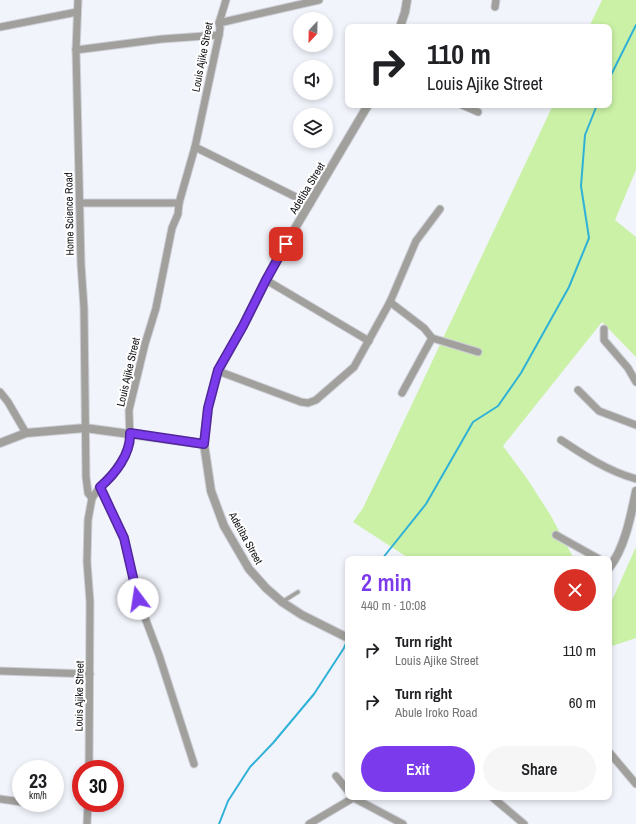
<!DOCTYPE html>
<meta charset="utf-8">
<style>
:root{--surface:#fff;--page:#f6f6f6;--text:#202124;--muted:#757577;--accent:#7c3aed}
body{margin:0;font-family:"Archivo Narrow",sans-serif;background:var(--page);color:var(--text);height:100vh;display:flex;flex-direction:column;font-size:15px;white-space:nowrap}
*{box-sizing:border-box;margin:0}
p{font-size:13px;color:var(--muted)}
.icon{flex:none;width:22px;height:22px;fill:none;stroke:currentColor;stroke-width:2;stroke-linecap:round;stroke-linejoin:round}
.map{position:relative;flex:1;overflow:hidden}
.sheet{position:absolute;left:345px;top:556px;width:267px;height:244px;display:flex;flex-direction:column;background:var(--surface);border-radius:8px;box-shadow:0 2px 6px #0003}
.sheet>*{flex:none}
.banner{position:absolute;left:345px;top:24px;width:267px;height:84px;border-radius:8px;box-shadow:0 2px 6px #0003;background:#fff;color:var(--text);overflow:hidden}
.needle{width:26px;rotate:202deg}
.controls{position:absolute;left:293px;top:12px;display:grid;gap:8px}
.controls a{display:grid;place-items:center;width:40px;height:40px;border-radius:50%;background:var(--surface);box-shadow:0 2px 6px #0003;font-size:20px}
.speed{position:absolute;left:12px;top:760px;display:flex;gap:8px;font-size:20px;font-weight:700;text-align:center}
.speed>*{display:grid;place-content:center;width:52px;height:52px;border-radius:50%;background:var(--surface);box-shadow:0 2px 6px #0003;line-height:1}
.speed small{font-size:10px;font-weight:400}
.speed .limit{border:6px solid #d22;background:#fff;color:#111}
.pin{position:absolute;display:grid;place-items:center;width:34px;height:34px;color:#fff;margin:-17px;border-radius:8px;box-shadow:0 2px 6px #0006}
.me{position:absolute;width:44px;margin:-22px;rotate:346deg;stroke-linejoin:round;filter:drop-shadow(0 0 3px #0008)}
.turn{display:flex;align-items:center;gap:14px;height:84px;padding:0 16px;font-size:18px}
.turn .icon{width:52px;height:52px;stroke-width:2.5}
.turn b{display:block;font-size:28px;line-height:34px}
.round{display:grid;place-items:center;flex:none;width:42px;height:42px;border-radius:21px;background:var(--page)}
.headline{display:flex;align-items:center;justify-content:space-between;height:68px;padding:0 16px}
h1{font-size:24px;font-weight:600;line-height:30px;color:var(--accent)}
.cta{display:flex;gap:8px;margin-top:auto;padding:8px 16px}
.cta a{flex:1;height:46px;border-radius:24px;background:var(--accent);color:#fff;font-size:16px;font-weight:600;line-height:46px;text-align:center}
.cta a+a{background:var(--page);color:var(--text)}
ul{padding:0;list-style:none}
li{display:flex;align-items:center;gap:12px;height:52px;padding:0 16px}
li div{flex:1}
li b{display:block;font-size:15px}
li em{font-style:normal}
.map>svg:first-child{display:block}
.green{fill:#caf1a6}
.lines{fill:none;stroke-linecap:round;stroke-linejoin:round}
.stream{stroke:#30b1d7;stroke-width:2}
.service-casing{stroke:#ced0d7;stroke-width:5.5}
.minor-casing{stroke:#ced0d7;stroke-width:9}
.tertiary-casing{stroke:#ced0d7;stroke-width:10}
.service{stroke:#a1a09d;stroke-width:3.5}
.minor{stroke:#a1a09d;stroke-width:7}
.tertiary{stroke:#a1a09d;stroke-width:8}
.route-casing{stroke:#51269a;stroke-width:10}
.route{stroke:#7c3aed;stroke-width:7}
.labels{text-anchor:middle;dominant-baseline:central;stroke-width:4;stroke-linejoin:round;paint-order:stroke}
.street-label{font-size:11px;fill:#111215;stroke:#fff}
</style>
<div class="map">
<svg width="636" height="824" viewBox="0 0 636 824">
<rect width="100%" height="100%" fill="#f2f4fc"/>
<g class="green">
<path d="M602,0H636V170L615,220L636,237V357L602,322L503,446L528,480L551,516L573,557L572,559H410L353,522L363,508L553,105H609V27H589Z"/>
<path d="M636,547V638L609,647V607Z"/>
</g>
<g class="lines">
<g class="stream">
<path d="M609,79L636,25"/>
<path d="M382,559L426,504L473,422L498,406L521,373L569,287L589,238L581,186L585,135L597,105"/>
<path d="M219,824L228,801L250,767L273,743L314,694L344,648L347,641"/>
</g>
<defs>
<path id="service" d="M282,602L298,592"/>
<g id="minor">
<path d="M78,0L76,50L81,264L84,308L86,477L88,493L92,498"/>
<path d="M495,7L496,0"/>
<path d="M219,23L319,0"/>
<path d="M0,27L77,12"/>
<path d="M76,50L162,39L219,35"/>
<path d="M462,105L478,112"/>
<path d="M195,147L310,204"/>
<path d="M80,203H179"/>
<path d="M266,280L369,341"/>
<path d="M390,302L424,328L432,338L478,352"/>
<path d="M604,329V340L628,368L636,382"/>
<path d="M218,371L301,402L308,403L316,400L354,367L390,302L416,241L440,209"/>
<path d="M578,390L599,411L636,425"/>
<path d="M0,392L8,402L26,433"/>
<path d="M402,393L432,338"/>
<path d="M561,440C585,456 608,471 636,479"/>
<path d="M100,487L124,538L138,599L159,655L194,764"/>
<path d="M556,535L599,559"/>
<path d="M0,671L90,674"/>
<path d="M609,752L636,784"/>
<path d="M89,769L90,602L87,562L88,520L92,498L100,487L113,475L127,451L130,442L129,410L145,344L156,308L172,228L178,214L179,203L195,147L219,35L220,28L219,23L226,0"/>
<path d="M336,776L348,791"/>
<path d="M352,797L403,824"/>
<path d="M492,797L524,824"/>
<path d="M0,799L21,802"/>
<path d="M87,824L88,803"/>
<path d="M309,824L353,798"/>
</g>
<g id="tertiary">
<path d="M400,27L405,12L407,0"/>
<path d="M0,443L26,433L85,428L204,444"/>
<path d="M609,568C625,548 631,515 636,491"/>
<path d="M348,638L302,615L282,602L266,588L249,569L224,526L211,491L204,444L208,408L218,371L243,326L278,257L368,105"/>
</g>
</defs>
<use href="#service" class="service-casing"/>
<use href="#minor" class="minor-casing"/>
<use href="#tertiary" class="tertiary-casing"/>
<use href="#service" class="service"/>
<use href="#minor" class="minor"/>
<use href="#tertiary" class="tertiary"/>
</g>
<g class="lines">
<defs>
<path id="route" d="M138,599L124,538L100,487C115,474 131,454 130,433L204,444L208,408L218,370L243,326L266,280L286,244"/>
</defs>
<use href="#route" class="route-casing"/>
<use href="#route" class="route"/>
</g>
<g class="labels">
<g class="street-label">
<text transform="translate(202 57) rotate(-79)">Louis Ajike Street</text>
<text transform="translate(307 188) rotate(-59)">Adetiba Street</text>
<text transform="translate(69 214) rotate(-91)">Home Science Road</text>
<text transform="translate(128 372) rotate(-77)">Louis Ajike Street</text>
<text transform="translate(246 538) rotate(61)">Adetiba Street</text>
<text transform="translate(79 696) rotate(-89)">Louis Ajike Street</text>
</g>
</g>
</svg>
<div class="controls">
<a><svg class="needle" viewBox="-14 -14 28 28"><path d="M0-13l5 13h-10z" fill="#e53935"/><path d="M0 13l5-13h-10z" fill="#757577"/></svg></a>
<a><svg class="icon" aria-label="sound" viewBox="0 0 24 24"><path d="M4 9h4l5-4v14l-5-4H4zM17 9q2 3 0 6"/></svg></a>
<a><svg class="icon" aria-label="layers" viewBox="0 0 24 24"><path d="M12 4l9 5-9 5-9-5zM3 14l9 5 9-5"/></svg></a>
</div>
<div class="speed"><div>23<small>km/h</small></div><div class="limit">30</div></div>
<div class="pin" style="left:286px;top:244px;background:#d93025"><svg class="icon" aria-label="arrive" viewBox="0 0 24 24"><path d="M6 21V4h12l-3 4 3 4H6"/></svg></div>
<svg class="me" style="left:138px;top:599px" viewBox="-20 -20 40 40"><circle r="19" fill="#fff"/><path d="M0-13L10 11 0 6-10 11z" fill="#7c3aed"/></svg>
<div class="banner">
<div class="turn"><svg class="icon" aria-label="right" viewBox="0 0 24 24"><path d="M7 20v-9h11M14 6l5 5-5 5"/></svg><div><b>110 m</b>Louis Ajike Street</div></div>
</div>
<section class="sheet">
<div class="headline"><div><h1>2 min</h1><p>440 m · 10:08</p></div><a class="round" style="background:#d93025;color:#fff"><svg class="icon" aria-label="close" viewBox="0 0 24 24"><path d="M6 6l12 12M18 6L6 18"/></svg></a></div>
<ul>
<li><svg class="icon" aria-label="right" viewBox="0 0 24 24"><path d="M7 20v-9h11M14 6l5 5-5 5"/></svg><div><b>Turn right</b><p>Louis Ajike Street</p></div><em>110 m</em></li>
<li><svg class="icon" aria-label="right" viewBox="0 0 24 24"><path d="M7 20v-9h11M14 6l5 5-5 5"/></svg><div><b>Turn right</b><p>Abule Iroko Road</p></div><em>60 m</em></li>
</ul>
<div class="cta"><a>Exit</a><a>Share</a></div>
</section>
</div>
